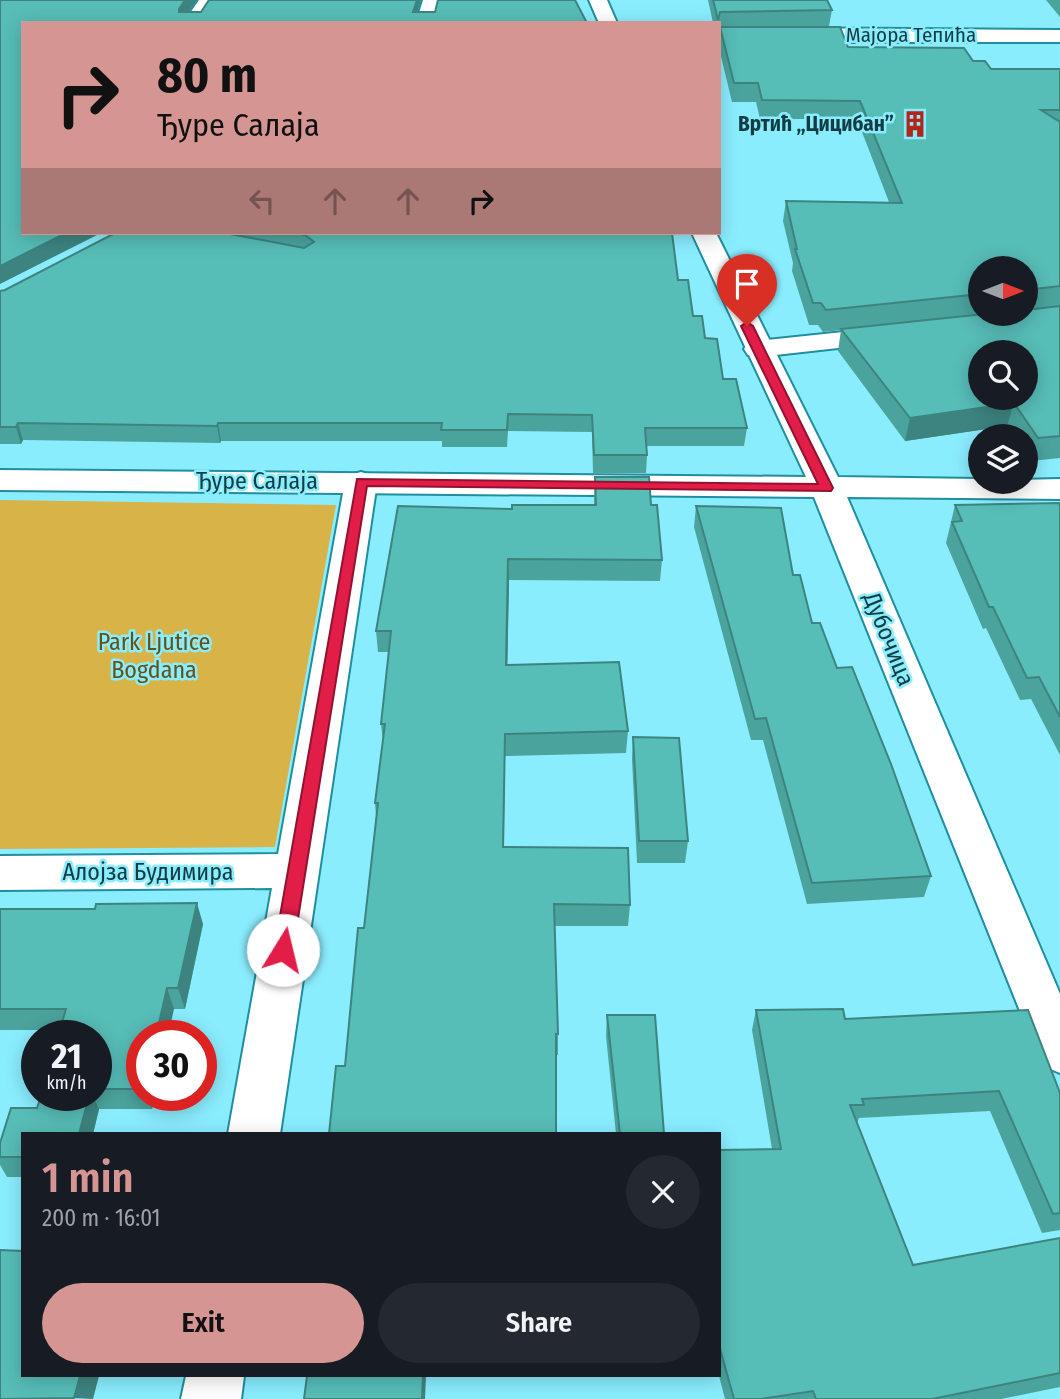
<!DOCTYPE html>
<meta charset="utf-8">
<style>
:root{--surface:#171b24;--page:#242831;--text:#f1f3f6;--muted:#9ea1a6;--accent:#d59693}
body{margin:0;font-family:"Fira Sans Condensed",sans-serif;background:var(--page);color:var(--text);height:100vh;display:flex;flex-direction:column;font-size:26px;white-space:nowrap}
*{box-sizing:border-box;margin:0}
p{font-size:23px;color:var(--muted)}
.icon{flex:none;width:38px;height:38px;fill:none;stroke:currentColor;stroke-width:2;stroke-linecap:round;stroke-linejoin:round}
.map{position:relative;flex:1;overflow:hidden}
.drawer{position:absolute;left:21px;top:1132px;width:700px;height:245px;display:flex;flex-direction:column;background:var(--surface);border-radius:0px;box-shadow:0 4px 18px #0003}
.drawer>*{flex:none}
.hud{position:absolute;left:21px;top:21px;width:700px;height:214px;border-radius:0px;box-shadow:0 4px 18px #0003;background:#d59693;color:#111;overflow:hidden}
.needle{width:46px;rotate:90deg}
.buttons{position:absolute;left:968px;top:256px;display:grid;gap:14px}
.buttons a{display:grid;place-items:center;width:70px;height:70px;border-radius:50%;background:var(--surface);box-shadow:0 4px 18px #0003;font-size:35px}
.speed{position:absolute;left:21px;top:1020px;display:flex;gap:14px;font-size:35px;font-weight:700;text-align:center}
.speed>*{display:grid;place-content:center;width:91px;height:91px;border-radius:50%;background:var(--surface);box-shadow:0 4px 18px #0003;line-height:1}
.speed small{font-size:18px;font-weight:400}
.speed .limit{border:10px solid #d22;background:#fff;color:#111}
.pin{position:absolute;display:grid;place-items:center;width:60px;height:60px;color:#fff;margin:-72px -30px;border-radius:50% 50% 50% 0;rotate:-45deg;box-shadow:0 0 7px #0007}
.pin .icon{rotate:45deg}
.me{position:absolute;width:77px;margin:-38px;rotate:9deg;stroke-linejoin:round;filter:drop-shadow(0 0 5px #0008)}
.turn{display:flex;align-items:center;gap:24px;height:147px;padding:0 21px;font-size:32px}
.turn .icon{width:91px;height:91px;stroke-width:2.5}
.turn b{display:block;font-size:49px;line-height:60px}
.lanes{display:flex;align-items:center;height:66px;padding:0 21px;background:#0003;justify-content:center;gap:35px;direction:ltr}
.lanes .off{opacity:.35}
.round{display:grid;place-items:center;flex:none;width:74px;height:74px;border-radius:37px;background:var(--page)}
.summary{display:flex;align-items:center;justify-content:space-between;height:119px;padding:0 21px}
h1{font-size:42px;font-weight:600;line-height:52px;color:var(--accent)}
.primary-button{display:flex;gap:14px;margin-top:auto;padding:14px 21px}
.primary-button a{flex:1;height:80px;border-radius:42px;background:var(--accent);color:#111;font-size:28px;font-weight:600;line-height:80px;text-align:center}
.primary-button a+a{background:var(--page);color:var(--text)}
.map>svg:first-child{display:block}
.green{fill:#d8b348}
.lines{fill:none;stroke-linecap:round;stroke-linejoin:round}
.minor-casing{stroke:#1f8e9e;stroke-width:4}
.tertiary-casing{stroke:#1f8e9e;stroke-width:4}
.minor{fill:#fff;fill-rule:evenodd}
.tertiary{fill:#fff;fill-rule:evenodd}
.wall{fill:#4ba39d;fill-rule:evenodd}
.shaded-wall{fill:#3d8480}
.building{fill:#57bdb7;stroke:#3d8480;stroke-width:2;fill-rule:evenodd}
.route{fill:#e11d48;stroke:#92132f;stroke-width:2}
.labels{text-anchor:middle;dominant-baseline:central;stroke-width:5;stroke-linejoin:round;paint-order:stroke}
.far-street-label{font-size:21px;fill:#123d44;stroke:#8aedfe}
.far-poi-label{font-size:21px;font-weight:bold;fill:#123d44;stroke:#8aedfe;text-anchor:end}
.street-label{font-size:24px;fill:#123d44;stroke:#8aedfe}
.park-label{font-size:24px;fill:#665217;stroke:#8aedfe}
</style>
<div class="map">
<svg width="1060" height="1399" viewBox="0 0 1060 1399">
<rect width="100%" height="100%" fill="#8aedfe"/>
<path class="green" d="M0,500L336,505L275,847L0,849Z"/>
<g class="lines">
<defs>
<g id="minor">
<path d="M199,0H217L201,23H183Z"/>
<path d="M423,0H441L434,23H416Z"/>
<path d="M770,28L1060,30V42H719V30Z"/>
<path d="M891,327L901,329L905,335L901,341L758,357L748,355L744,349L748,343L758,341Z"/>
<path d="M361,472L372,475L377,482L280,1134H228L272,888L0,890V856L278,854L345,482L350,475Z"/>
<path d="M186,1376H244L241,1399H181Z"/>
</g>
<g id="tertiary">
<path d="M589,0H607L617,23H599Z"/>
<path d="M692,233H716L838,477L980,479V481L1060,479V499L847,497L1060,994V1073L1043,1066L1036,1051L814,497L0,490V470L806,477Z"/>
</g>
</defs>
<use href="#minor" class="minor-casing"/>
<use href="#tertiary" class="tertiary-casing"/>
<use href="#minor" class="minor"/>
<use href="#tertiary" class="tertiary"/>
</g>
<g class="wall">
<path d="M708,0H827L832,10L829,26L750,27L848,47L973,61L991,69H1060V458L1031,461L1026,453V436H1014L1007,426L905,441L838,351L841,330L823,332L818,325H809L792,271L793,263L783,221L786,201L889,202L857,119H760L756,102H732L719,48V23H713ZM980,268H1026V313H980Z"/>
<path d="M1046,0H1060V17Z"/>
<path d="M115,233H672L678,280L693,316L705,338L747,428L744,446H647V455L646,473H593L592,432L508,431L507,447H442V441H221L220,443L23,440L21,444H0V291L5,290Z"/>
<path d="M595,477L651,505L662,560L660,581L509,580L507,665L628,731L626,753L505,756L504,847L630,905L628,926H555L558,1034V1055L345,1066L364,928L376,816L375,803L383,742L381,724L389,652H378L376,631L512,509L594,505Z"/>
<path d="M955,505L1060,506V755L1031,699L1020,700L986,628L983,629L946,543Z"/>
<path d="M696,506L793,575L812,623L837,668L931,876L924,897L807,904L763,740H751L694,527Z"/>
<path d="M633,737L688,841L685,863H637L632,759Z"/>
<path d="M0,909L203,924L185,1009H174L142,1036V1096H155L152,1109H99L93,1134H23V1177H7L0,1165V1143L37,1108L41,1096H96V1036L60,1030H0Z"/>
<path d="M756,1010L845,1019L1060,1093V1230L1042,1233L990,1111L859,1118L857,1123L913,1265L1060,1238V1387L1001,1399H725L719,1376V1150L772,1149L752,1030Z"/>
<path d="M607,1015L664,1134H616L606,1036Z"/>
</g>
<g class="shaded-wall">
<path d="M185,0H197L181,22L179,9Z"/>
<path d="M417,0H421L414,23L413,12Z"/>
<path d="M66,233H101L0,284V266Z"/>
<path d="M1014,403L1007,426L905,441L910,418Z"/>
<path d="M18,423L23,440L21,444L16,427Z"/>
<path d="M218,423L221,441L220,443L217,426Z"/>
<path d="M508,559L509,580L507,687L506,665Z"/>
<path d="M505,734V756L503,869V847Z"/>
<path d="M197,903L203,924L185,1009L178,988Z"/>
<path d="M167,988L174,1009L168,1036H156Z"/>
<path d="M89,1096H93L99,1109L93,1134H79Z"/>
<path d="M147,1096H155L152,1109Z"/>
<path d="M80,1376H99L93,1399L74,1398Z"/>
<path d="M423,1376H426L425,1399H422Z"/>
</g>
<g class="building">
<path d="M0,0H185L179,9V12H201L209,0H417L413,12H435L438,0H575L587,23H23V233H66L0,266Z"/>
<path d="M713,0H827L832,10L720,12L718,20Z"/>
<path d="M720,27H840L848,47L964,48L973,61H985L991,69H1060V110H1041L1060,122V286L1026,290V268H980V294L826,310L821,303H813L795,249H797L786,201L902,203L860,101L762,100L758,83H734Z"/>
<path d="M115,233H225L304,248L314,242L305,235L294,233H672L678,280H688L693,316H702L705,338L717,339L723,379H736L747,428H645L647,455H594L592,415L508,414L507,430H441L442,423H218L217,426L18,423L16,427H0V291L5,290Z"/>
<path d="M1060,306V436L1038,438L1014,403L910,418L841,329L994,313H1026V310ZM980,352H1026V397H980Z"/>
<path d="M595,477H649L651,505H657L662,560L508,559L506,665L619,662L628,731L505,734L503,847L628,848L630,905L554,904L558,1034H556V1134H329L336,1066H345L358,928H364L378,803H375L385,724H381L391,631H376L398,506L512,509V505H596Z"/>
<path d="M1059,503L1060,506V717L1039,677L1027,678L993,607H989L952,522L962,521L955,505Z"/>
<path d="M696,506L781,508L793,575H800L812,623H820L837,668L852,667L891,764L931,876L812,883L766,718L755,719Z"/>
<path d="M633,737L679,738L688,841H639Z"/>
<path d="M197,903L178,988H167L156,1036H142V1089H96V1036H58L66,1009H0V909H95L96,904Z"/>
<path d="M843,1009L845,1019L1028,1010L1060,1093V1213L1053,1214L999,1091L862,1099L864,1105H850L913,1265L1060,1238V1373L932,1399H816L813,1391L760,1399H734L719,1345V1150L781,1149L756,1010Z"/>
<path d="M607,1015H655L664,1134H620Z"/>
<path d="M41,1096H89L79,1134H23V1157H0V1143L11,1108H37Z"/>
<path d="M0,1250L23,1251V1376H80L74,1398L0,1399Z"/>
<path d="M307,1376H423L422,1399H304Z"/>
</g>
<path class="route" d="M747,322L753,326L833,488L831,491L367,486L293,950L290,955L283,958L277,955L274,950L357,479L818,484L741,326Z"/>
<defs>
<symbol id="building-bare" viewBox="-9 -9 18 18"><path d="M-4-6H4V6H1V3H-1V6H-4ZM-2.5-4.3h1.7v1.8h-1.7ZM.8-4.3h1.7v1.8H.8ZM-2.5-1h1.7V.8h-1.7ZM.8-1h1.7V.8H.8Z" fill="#b32519" stroke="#8aedfe" stroke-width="2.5" paint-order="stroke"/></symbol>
</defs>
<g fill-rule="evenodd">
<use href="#building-bare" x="896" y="105" width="38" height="38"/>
</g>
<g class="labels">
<g class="far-street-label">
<text x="911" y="35">Мајора Тепића</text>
</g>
<g class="far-poi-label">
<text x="894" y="124">Вртић „Цицибан”</text>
</g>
<g class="street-label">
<text x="257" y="481">Ђуре Салаја</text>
<text transform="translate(889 639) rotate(68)">Дубочица</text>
<text x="148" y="872">Алојза Будимира</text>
</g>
<g class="park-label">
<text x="154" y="642">Park Ljutice<tspan x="154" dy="28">Bogdana</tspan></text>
</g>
</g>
</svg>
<div class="buttons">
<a><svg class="needle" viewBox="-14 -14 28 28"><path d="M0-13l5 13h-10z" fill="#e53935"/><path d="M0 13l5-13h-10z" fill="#9ea1a6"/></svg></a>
<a><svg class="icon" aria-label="search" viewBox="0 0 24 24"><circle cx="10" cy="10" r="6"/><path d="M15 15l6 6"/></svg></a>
<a><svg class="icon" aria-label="layers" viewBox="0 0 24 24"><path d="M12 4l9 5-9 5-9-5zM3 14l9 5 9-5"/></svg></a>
</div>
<div class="speed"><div>21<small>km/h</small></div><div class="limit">30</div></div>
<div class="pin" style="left:747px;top:326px;background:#d93025"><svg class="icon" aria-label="arrive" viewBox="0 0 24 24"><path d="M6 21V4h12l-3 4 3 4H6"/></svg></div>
<svg class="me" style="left:283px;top:950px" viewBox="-20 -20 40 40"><circle r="19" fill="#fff"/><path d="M0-13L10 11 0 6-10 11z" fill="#e11d48"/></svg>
<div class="hud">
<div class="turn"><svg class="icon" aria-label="right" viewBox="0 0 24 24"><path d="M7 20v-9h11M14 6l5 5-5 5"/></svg><div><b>80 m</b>Ђуре Салаја</div></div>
<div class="lanes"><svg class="icon off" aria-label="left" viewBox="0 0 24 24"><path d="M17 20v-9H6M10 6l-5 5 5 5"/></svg><svg class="icon off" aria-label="ahead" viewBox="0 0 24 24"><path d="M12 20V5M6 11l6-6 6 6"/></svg><svg class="icon off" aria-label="ahead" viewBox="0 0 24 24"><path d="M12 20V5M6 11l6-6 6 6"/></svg><svg class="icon" aria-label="right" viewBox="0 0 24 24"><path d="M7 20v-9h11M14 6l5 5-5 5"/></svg></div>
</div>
<section class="drawer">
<div class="summary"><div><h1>1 min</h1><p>200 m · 16:01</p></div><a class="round"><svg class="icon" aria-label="close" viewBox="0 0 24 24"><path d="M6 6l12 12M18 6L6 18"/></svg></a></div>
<div class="primary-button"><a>Exit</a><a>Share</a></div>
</section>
</div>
